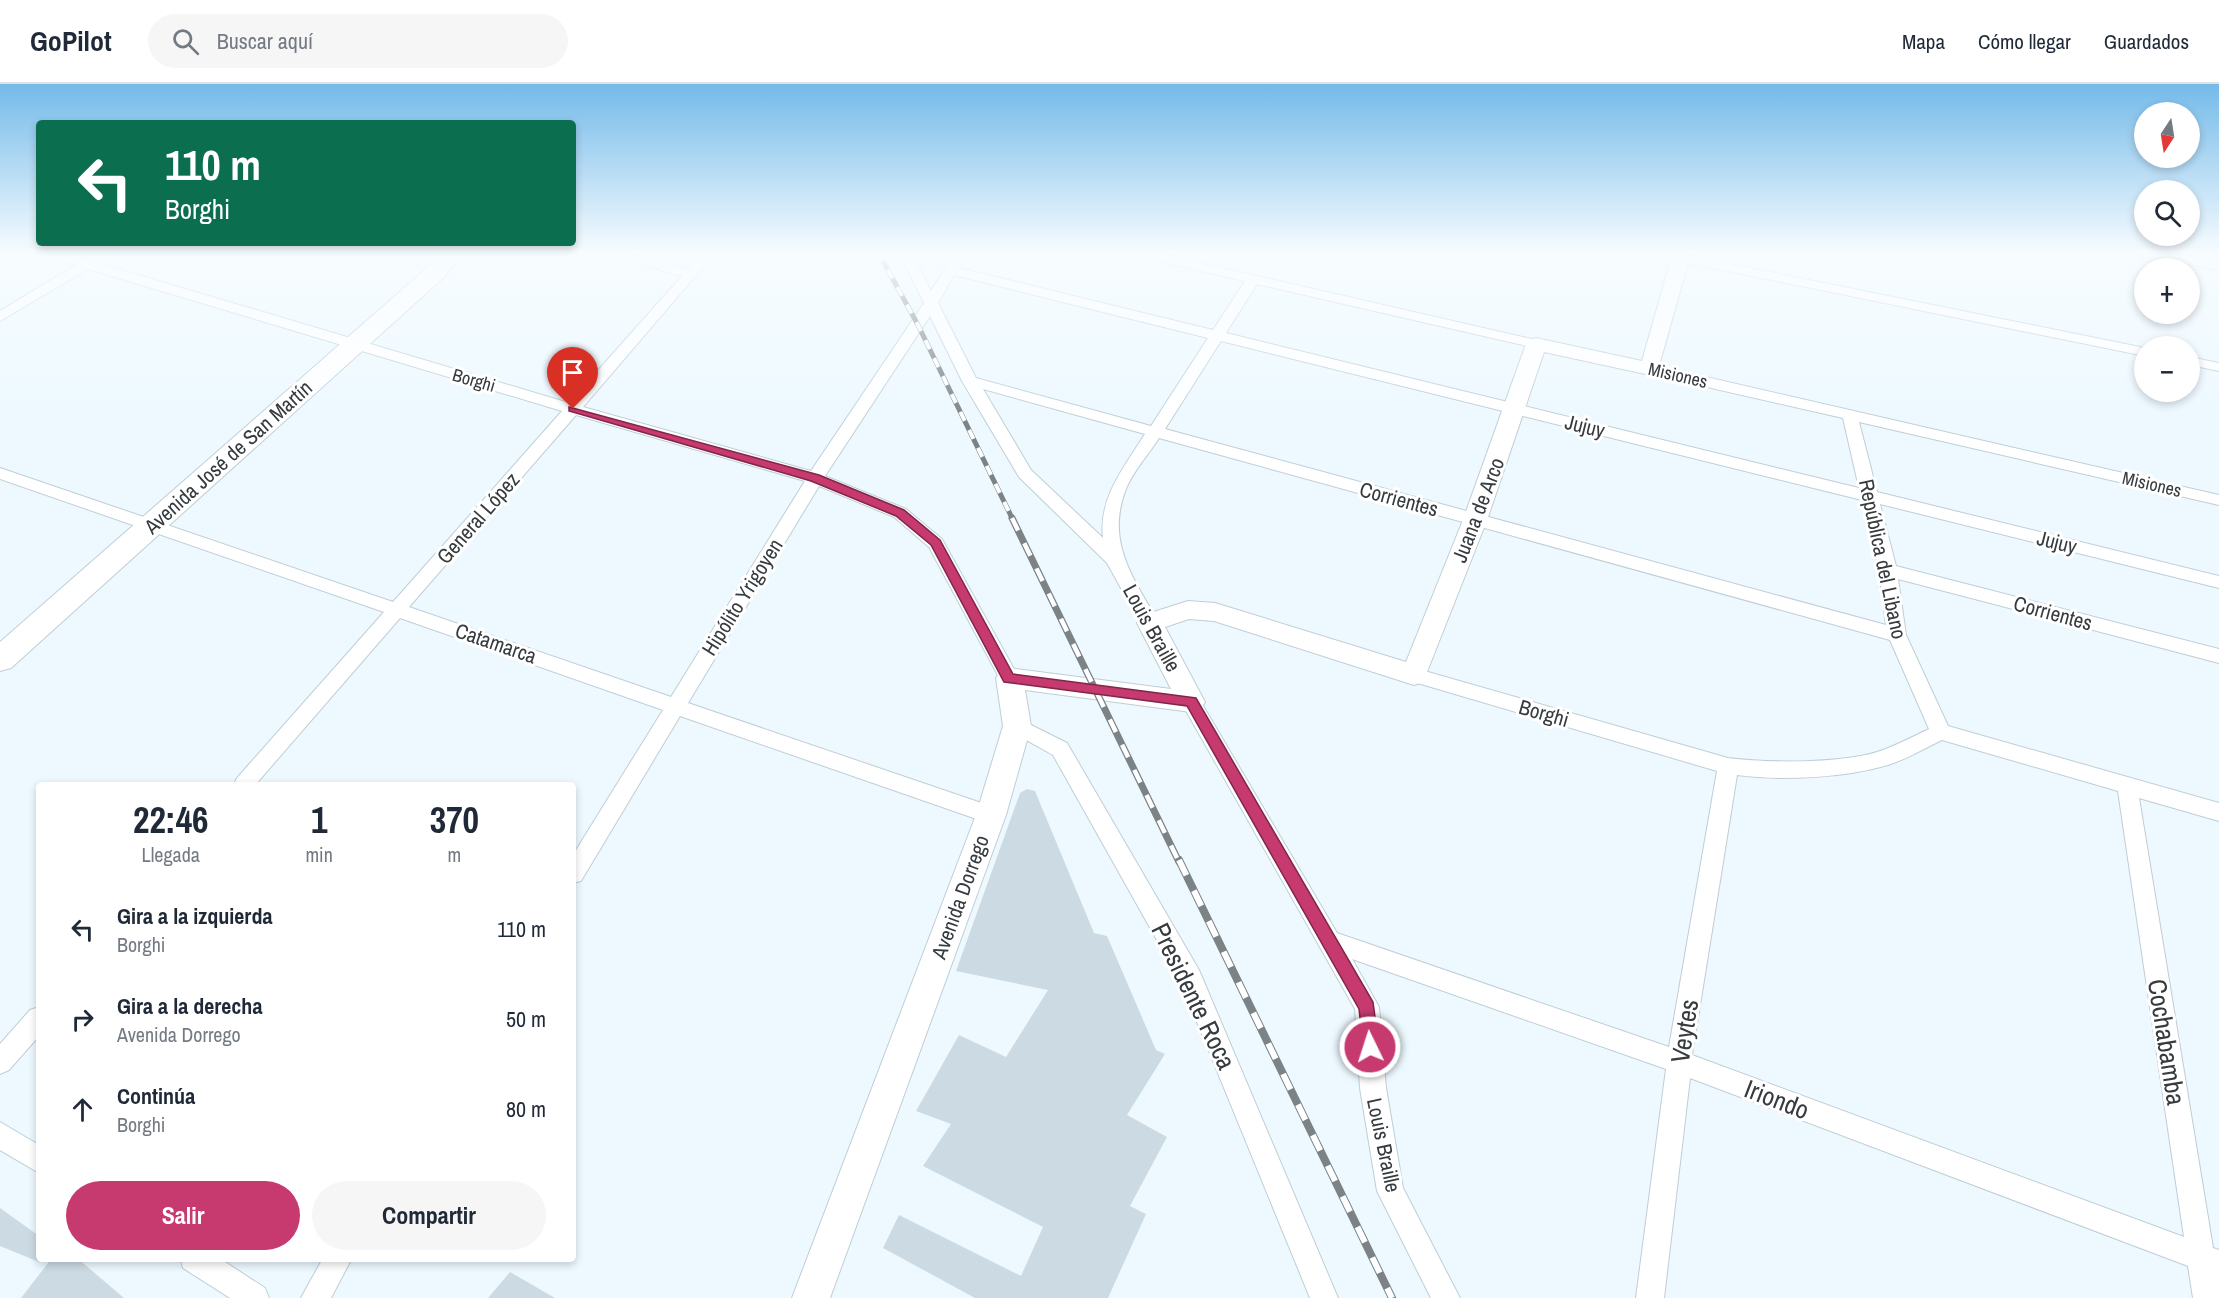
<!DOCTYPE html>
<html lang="es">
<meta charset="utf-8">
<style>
:root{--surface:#fff;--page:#f6f6f7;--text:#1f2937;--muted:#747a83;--line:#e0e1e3;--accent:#c63a6f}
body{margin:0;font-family:"Archivo Narrow",sans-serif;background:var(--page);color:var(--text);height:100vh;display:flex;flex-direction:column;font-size:22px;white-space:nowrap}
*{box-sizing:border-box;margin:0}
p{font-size:20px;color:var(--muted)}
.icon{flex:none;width:33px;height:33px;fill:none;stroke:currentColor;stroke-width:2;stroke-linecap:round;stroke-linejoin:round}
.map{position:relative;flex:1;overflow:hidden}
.side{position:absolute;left:36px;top:698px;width:540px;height:480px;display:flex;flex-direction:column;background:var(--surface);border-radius:6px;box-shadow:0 3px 9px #0003}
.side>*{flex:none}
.top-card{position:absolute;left:36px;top:36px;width:540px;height:126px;border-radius:6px;box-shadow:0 3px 9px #0003;background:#0b6e4f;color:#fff;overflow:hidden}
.needle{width:39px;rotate:192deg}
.tools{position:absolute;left:2134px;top:18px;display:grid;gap:12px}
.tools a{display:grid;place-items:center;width:66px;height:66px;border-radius:50%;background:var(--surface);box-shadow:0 3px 9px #0003;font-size:30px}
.pin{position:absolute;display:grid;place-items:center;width:51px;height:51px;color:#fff;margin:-62px -26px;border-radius:50% 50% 50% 0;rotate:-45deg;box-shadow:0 0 6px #0007}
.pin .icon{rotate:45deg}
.me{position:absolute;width:66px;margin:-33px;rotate:356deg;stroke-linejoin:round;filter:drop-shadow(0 0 4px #0008)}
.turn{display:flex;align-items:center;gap:21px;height:126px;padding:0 30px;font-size:27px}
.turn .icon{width:78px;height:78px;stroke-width:2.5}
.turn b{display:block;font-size:42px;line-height:51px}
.eta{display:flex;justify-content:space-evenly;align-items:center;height:102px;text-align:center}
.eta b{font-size:36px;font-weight:700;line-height:42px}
.primary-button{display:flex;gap:12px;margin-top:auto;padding:12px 30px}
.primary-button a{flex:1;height:69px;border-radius:36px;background:var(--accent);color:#fff;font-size:24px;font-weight:700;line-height:69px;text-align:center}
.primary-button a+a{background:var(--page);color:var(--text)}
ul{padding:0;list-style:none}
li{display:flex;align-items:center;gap:18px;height:90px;padding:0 30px}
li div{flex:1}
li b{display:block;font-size:22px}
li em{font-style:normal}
header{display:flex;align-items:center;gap:36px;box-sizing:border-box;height:84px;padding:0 30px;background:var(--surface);border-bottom:2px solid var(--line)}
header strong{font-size:28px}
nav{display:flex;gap:33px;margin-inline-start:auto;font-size:21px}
.search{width:420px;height:54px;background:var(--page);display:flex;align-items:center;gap:15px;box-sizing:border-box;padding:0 21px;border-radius:33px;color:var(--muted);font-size:22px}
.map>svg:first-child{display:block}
.building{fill:#ccdbe3}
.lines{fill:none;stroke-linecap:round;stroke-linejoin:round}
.street-casing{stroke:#bfced5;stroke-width:2}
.secondary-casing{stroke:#bfced5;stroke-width:2}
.primary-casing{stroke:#bfced5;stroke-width:2}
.street{fill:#fff;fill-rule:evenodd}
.secondary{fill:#fff;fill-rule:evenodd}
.primary{fill:#fff;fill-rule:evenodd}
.rail-far2-casing{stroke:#7b8387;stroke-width:5}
.rail-far1-casing{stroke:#7b8387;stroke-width:7}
.rail-casing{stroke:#7b8387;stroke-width:8}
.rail-far2{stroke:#fff;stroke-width:4;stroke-dasharray:10;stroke-linecap:butt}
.rail-far1{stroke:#fff;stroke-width:4.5;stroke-dasharray:14;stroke-linecap:butt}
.rail{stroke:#fff;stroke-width:6;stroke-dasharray:17;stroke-linecap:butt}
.route{fill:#c63a6f;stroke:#812648;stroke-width:1.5}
.labels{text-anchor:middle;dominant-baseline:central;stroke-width:6;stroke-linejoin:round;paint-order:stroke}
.far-street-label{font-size:18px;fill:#353b3e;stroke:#fff}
.street-label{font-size:21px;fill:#353b3e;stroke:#fff}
.near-street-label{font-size:26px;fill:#353b3e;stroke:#fff}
</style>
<header>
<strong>GoPilot</strong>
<div class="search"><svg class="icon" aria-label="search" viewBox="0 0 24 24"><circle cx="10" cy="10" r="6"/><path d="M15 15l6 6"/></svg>Buscar aquí</div>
<nav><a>Mapa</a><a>Cómo llegar</a><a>Guardados</a></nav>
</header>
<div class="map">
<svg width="2219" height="1214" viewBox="0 0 2219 1214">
<rect width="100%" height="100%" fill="#edf9ff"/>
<g class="building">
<path d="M1027,705L1035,707L1094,849L1107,852L1156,966L1165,970L1127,1031L1167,1053L1130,1122L1146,1130L1108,1214H975L883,1164L899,1131L1021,1192L1043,1143L923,1082L951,1040L916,1027L959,951L1006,973L1048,906L956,887L1020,709Z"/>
<path d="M0,1124L39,1152V1178L0,1162Z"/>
<path d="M52,1174H77L124,1214H21Z"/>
<path d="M510,1188L555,1214H488Z"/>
</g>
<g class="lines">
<defs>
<g id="street">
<path d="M41,168H60L85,175L97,168H112L98,179L569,319L682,192L606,171L605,168H624L688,185L703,168H716L583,323L811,387L924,219L899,168H911L931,207L955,168H967L959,184L1213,246L1245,197L1132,171L1130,168H1152L1536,256L1543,260L1536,264L1257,200L1226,249L1859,404L1843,334L1650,290L1642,285L1650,280L2219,411V421L1859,338L1877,408L2219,492V504L1880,420L1896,482L2219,565V579L1898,495L1906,551L1948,642L2219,719V737L2139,714L2213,1164L2219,1166V1214H2193L2188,1182L1690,994L1664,1214H1636L1666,985L1352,875L1379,923L1386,1004L1403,1104L1460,1214H1431L1377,1107L1360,1004L1355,925L1181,618L1184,613L1191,611L1198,613L1337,849L1669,963L1717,687L1414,598L1407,596L1404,591L1407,586L1414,584L1728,674C1768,679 1846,680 1883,666C1899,660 1914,652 1929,645L1890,556L1159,354C1149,370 1133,387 1126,405C1105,458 1134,495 1159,539L1157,544H1143L1107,479L1019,393L962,297L930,232L825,392L906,425L942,455L1019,594L1016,599L1009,601L1002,599L929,463L894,433L819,402L688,619L999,725L1002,731L999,737L991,740L680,632L581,797L573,799V771L663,626L400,534L256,700H234L237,694L384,528L0,395V384L393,518L562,327L88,185L0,237V227L76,181L42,171ZM954,191L1208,254L1151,342L976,294L938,219ZM1221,257L1862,416L1879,486L1886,541L1165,345ZM983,305L1145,350C1125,382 1098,414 1103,454L1031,386ZM576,331L805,397L671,613L409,523ZM1942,656L2118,707L2184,1153L1692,971L1737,691C1782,697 1844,694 1888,681C1907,675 1925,664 1942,656Z"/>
<path d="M1647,168H1671L2145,264V272L1654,172Z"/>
<path d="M2133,168H2160L2219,178V186L2140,172Z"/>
<path d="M2190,273L2219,279V287L2190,281Z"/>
<path d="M1017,634L1067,659L1199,886L1338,1214H1310L1181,899L1053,671L1010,647L1007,642L1010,637Z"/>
<path d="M39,923V952L9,986L0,990V960L30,926Z"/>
<path d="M0,1038L39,1061V1089L0,1066Z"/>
<path d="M180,1174H219L265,1204L269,1214H230L183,1184Z"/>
<path d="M323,1174H352L331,1214H301Z"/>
</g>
<path id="secondary" d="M1673,168H1691L1657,289L1650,291L1544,268L1487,436L1423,598L1414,601L1214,537L1189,535L1165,543L1205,618L1201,625L1191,628L1025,606L1031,642L1006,731L830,1214H792L976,731L1003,642L996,594L1000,587L1009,584L1171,605L1137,539L1141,532L1188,517L1215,519L1406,578L1463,436L1526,260L1529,256L1536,254L1642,277Z"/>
<path id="primary" d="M443,168H465L443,194L11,584L0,587V558L427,184Z"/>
</defs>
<use href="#street" class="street-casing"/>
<use href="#secondary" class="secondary-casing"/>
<use href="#primary" class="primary-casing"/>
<use href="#street" class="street"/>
<use href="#secondary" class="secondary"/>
<use href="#primary" class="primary"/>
<defs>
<path id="rail-far2" d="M878,168L918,241L1013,436"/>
<path id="rail-far1" d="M1012,434L1179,778"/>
<path id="rail" d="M1179,776L1392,1214"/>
</defs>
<use href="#rail-far2" class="rail-far2-casing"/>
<use href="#rail-far1" class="rail-far1-casing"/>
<use href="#rail" class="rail-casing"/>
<use href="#rail-far2" class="rail-far2"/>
<use href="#rail-far1" class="rail-far1"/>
<use href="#rail" class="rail"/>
</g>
<linearGradient id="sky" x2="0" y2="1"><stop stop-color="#74bae9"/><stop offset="0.5" stop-color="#f7fcff"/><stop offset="1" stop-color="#f7fcff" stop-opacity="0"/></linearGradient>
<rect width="2219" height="337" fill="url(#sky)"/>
<path class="route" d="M569,323L819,391L904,426L940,456L1013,590L1196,614L1373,918L1379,963L1376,969L1370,972L1364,969L1359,925L1187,622L1004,598L931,461L896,432L811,397L569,327Z"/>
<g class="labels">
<g class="far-street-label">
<text transform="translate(1678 291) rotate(13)">Misiones</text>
<text transform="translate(474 296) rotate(16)">Borghi</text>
<text transform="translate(2152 400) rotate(13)">Misiones</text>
</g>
<g class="street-label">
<text transform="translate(1585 342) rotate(14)">Jujuy</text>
<text transform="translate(228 373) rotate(-42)">Avenida José de San Martín</text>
<text transform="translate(1399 415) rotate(15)">Corrientes</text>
<text transform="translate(1478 426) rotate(-69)">Juana de Arco</text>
<text transform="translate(478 434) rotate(-49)">General López</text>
<text transform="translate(2057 458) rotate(14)">Jujuy</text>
<text transform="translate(1883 475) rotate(78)">República del Libano</text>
<text transform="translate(742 513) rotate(-58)">Hipólito Yrigoyen</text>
<text transform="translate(2053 529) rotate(15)">Corrientes</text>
<text transform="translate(1152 544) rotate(61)">Louis Braille</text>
<text transform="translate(496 559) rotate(19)">Catamarca</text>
<text transform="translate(1544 629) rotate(16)">Borghi</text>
<text transform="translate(960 813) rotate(-70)">Avenida Dorrego</text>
<text transform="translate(1384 1061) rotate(78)">Louis Braille</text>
</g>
<g class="near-street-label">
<text transform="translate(1194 912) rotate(64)">Presidente Roca</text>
<text transform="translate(1684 947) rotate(-81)">Veytes</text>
<text transform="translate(2167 958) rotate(81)">Cochabamba</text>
<text transform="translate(1777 1015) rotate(21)">Iriondo</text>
</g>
</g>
</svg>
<div class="tools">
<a><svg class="needle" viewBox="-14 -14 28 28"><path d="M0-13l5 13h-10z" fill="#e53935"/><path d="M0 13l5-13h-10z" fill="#747a83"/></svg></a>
<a><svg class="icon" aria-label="search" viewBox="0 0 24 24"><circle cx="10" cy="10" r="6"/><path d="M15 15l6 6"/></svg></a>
<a>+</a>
<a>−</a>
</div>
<div class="pin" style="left:573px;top:325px;background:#d93025"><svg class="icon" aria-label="arrive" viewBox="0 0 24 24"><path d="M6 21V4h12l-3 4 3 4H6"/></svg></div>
<svg class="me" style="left:1370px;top:963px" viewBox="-20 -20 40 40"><circle r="17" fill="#c63a6f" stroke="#fff" stroke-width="3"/><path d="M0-11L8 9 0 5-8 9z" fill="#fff"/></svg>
<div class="top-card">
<div class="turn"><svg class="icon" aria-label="left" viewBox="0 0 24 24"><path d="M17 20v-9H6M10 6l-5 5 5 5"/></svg><div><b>110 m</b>Borghi</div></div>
</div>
<section class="side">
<div class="eta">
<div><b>22:46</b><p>Llegada</p></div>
<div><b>1</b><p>min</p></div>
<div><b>370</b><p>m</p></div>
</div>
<ul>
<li><svg class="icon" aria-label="left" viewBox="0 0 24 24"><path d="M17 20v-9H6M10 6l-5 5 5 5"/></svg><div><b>Gira a la izquierda</b><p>Borghi</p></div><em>110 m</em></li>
<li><svg class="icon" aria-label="right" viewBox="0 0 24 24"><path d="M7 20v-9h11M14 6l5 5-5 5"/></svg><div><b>Gira a la derecha</b><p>Avenida Dorrego</p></div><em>50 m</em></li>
<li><svg class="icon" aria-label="ahead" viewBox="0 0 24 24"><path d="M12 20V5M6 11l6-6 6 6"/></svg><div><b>Continúa</b><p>Borghi</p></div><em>80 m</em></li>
</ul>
<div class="primary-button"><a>Salir</a><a>Compartir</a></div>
</section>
</div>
